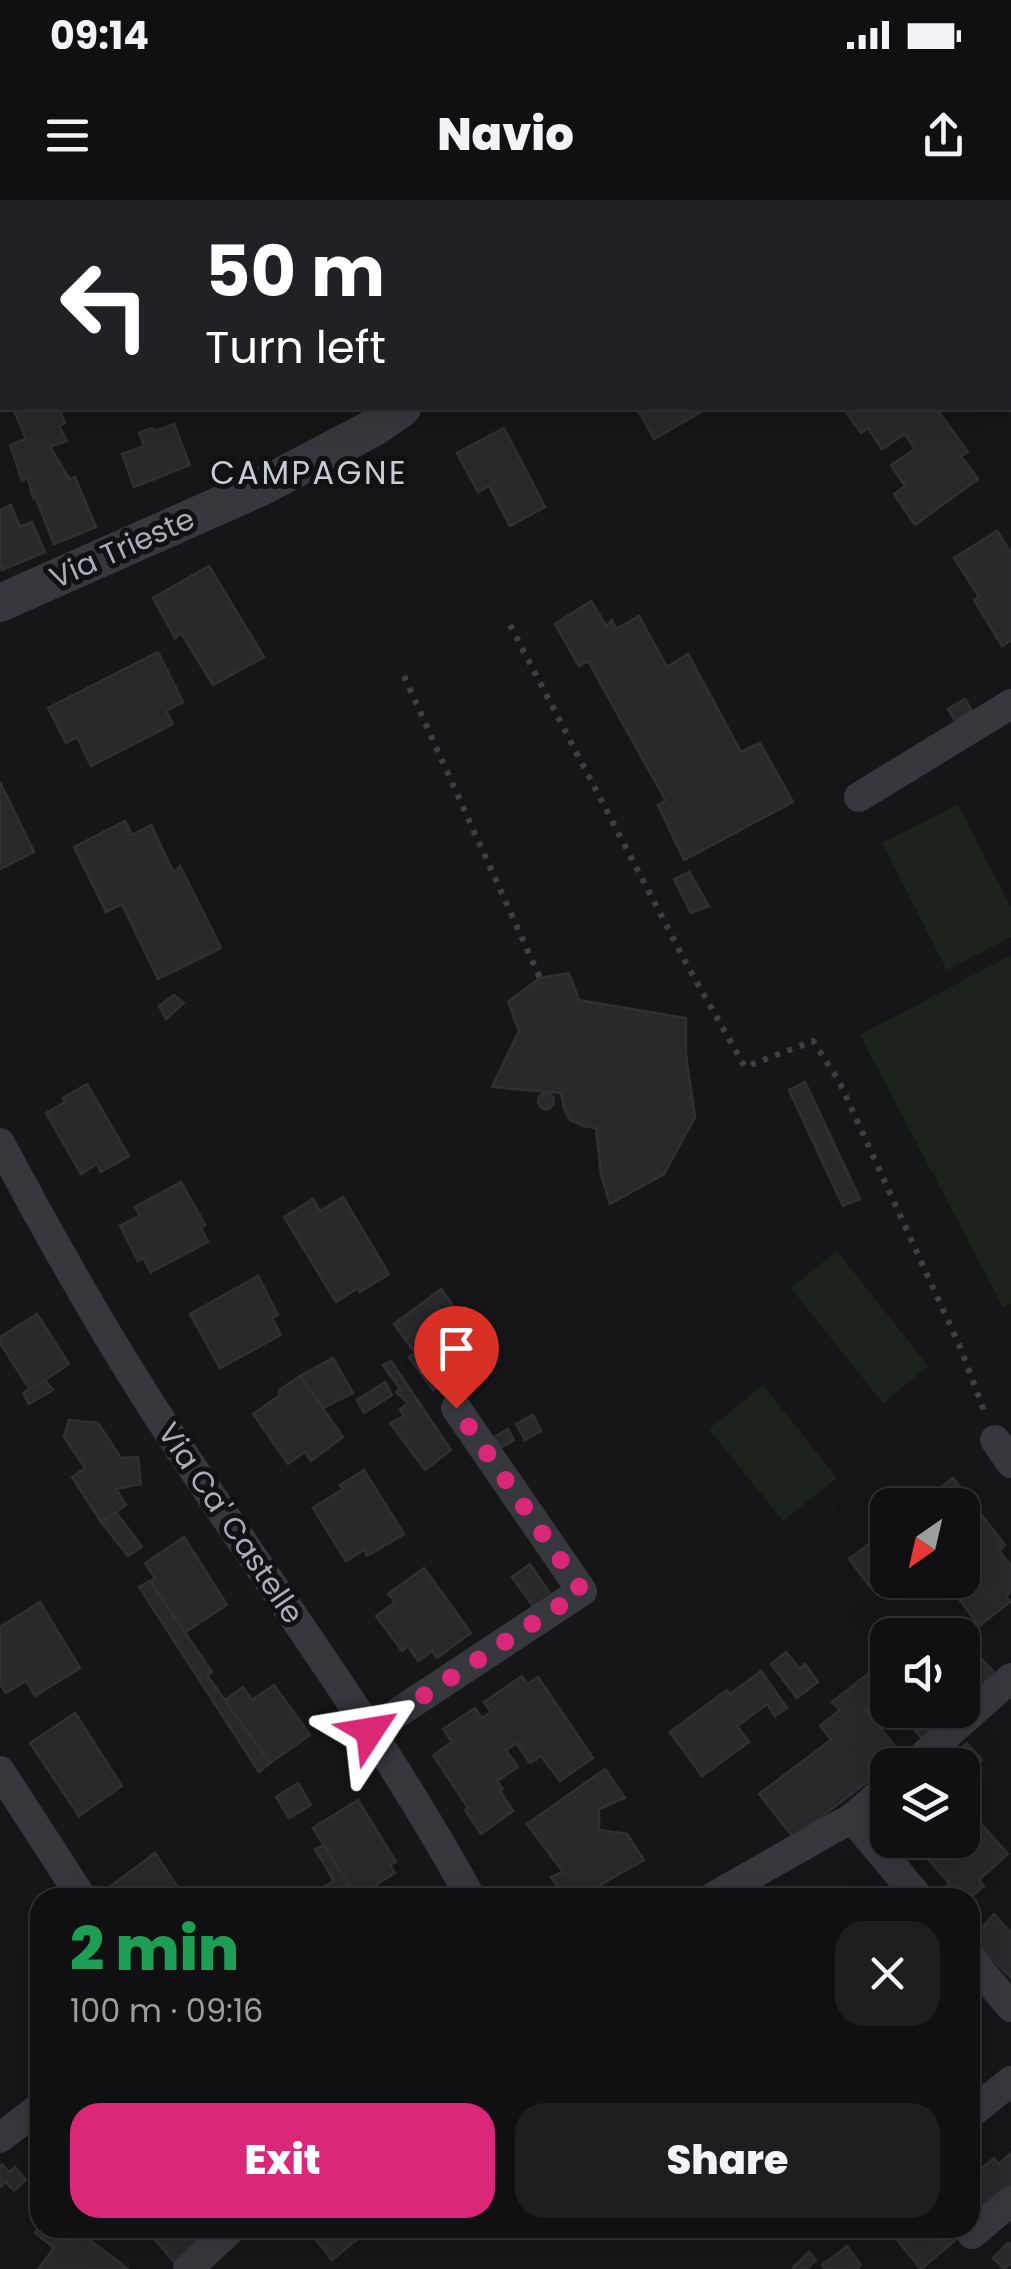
<!DOCTYPE html>
<meta charset="utf-8">
<style>
:root{--surface:#101012;--page:#1e1e20;--text:#f1f3f6;--muted:#9c9d9f;--line:#303032;--accent:#db2777}
body{margin:0;font-family:Poppins,sans-serif;background:var(--page);color:var(--text);height:100vh;display:flex;flex-direction:column;font-size:38px;white-space:nowrap}
*{box-sizing:border-box;margin:0}
p{font-size:32px;color:var(--muted)}
.icon{flex:none;width:55px;height:55px;fill:none;stroke:currentColor;stroke-width:2;stroke-linecap:round;stroke-linejoin:round}
.map{position:relative;flex:1;overflow:hidden}
.side{position:absolute;left:30px;top:1688px;width:950px;height:350px;display:flex;flex-direction:column;background:var(--surface);border-radius:30px;box-shadow:0 10px 40px #0002,0 0 0 2px var(--line)}
.side>*{flex:none}
.top-card{position:absolute;left:0px;top:0px;width:1012px;height:210px;box-shadow:0 10px 40px #0002,0 0 0 2px var(--line);background:#202124;color:#fff;overflow:hidden}
.needle{width:65px;rotate:214deg}
.controls{position:absolute;left:870px;top:1288px;display:grid;gap:20px}
.controls a{display:grid;place-items:center;width:110px;height:110px;border-radius:20px;background:var(--surface);box-shadow:0 10px 40px #0002,0 0 0 2px var(--line);font-size:50px}
.pin{position:absolute;display:grid;place-items:center;width:85px;height:85px;color:#fff;margin:-102px -42px;border-radius:50% 50% 50% 0;rotate:-45deg;box-shadow:0 0 10px #0007}
.pin .icon{rotate:45deg}
.me{position:absolute;width:110px;margin:-55px;rotate:57deg;stroke-linejoin:round;filter:drop-shadow(0 0 8px #0008)}
.turn{display:flex;align-items:center;gap:35px;height:210px;padding:0 40px;font-size:45px}
.turn .icon{width:130px;height:130px;stroke-width:2.5}
.turn b{display:block;font-size:70px;line-height:85px}
.round{display:grid;place-items:center;flex:none;width:105px;height:105px;border-radius:30px;background:var(--page)}
.overview{display:flex;align-items:center;justify-content:space-between;height:170px;padding:0 40px}
h1{font-size:60px;font-weight:800;line-height:75px;color:#1e9e55}
.button{display:flex;gap:20px;margin-top:auto;padding:20px 40px}
.button a{flex:1;height:115px;border-radius:30px;background:var(--accent);color:#fff;font-size:40px;font-weight:800;line-height:115px;text-align:center}
.button a+a{background:var(--page);color:var(--text)}
.status{display:flex;justify-content:space-between;align-items:center;height:70px;padding:0 50px;background:var(--surface);direction:ltr}
.status svg{height:28px;fill:currentColor}
header{display:flex;justify-content:space-between;align-items:center;height:130px;padding:0 40px;background:var(--surface);font-size:45px;font-weight:800}
.map>svg:first-child{display:block}
.green{fill:#1c231d}
.building{fill:#29292c;stroke:#303034;stroke-width:2.5}
.lines{fill:none;stroke-linecap:round;stroke-linejoin:round}
.path{stroke:#3d3f44;stroke-width:6;stroke-dasharray:5 8;stroke-linecap:butt}
.minor{stroke:#37383d;stroke-width:30}
.tertiary{stroke:#37383d;stroke-width:38}
.route{stroke:#db2777;stroke-width:18;stroke-dasharray:0 32.4}
.labels{text-anchor:middle;dominant-baseline:central;stroke-width:10;stroke-linejoin:round;paint-order:stroke}
.street-label{font-size:30px;fill:#a8adb8;stroke:#111113}
.neighbourhood-label{font-size:32px;letter-spacing:2.5px;fill:#c9ccd4;stroke:#111113}
</style>
<div class="status"><b>09:14</b><svg viewBox="0 0 49 12"><path d="M0 12V9h3v3zM5 12V6h3v6zM10 12V3h3v9zM15 12V0h3v12zM26 1h20v11H26zM47 4h2v5h-2z"/></svg></div>
<header><svg class="icon" aria-label="menu" viewBox="0 0 24 24"><path d="M4 6h16M4 12h16M4 18h16"/></svg>Navio<svg class="icon" aria-label="share" viewBox="0 0 24 24"><path d="M12 15V3M7 8l5-5 5 5M5 13v7h14v-7"/></svg></header>
<div class="map">
<svg width="1011" height="2069" viewBox="0 0 1011 2069">
<rect width="100%" height="100%" fill="#161618"/>
<g class="green">
<path d="M958,604L1011,708V737L947,770L882,643Z"/>
<path d="M1011,755V1103L1003,1107L860,835Z"/>
<path d="M837,1051L928,1166L883,1203L791,1088Z"/>
<path d="M763,1185L837,1278L783,1321L709,1229Z"/>
</g>
<g class="building">
<path d="M171,0H236L237,2H165Z"/>
<path d="M490,0H582L578,2H492Z"/>
<path d="M821,0H879L880,2H823Z"/>
<path d="M13,208H59L65,223L59,226L67,241L50,247L70,280L75,277L96,327L54,344L35,296L33,298L28,278L22,281L10,245L26,239Z"/>
<path d="M637,208H708L654,239Z"/>
<path d="M843,208H936L968,252L961,256L978,279L915,325L894,294L905,286L891,265L915,249L905,234L882,249L868,228L861,233Z"/>
<path d="M174,224L190,265L134,287L122,254L144,246L139,233L152,228L155,231Z"/>
<path d="M504,228L545,307L510,326L489,286L478,292L457,253Z"/>
<path d="M11,305L20,327L32,322L45,352L2,370L0,364V310Z"/>
<path d="M997,331L1011,353V440L1002,446L974,400L979,397L954,358Z"/>
<path d="M209,366L264,457L213,485L181,433L175,438L153,398Z"/>
<path d="M591,401L606,426L612,420L616,429L639,416L667,467L688,454L741,552L760,543L793,602L684,660L658,605L666,601L588,461L579,466L555,424Z"/>
<path d="M158,452L183,502L166,511L173,524L91,566L77,537L66,543L48,508Z"/>
<path d="M965,499L972,511L955,521L948,509Z"/>
<path d="M0,582L34,652L0,669Z"/>
<path d="M125,621L132,635L151,625L174,673L180,666L221,748L158,779L122,704L106,712L74,647Z"/>
<path d="M689,672L709,706L691,713L674,679Z"/>
<path d="M569,773L579,800L686,818V855L695,917L664,974L610,1004L601,975L596,928L584,926L570,920L564,909L561,893L492,887L519,831L508,802L540,778Z"/>
<path d="M174,795L184,803L166,819L159,806Z"/>
<path d="M805,882L860,999L843,1006L789,890Z"/>
<path d="M87,884L129,956L101,972L97,964L81,974L46,913L65,902L63,898Z"/>
<circle cx="546" cy="901" r="8"/>
<path d="M181,982L205,1025L201,1028L208,1042L151,1072L143,1058L138,1061L120,1026L140,1015L135,1007Z"/>
<path d="M343,997L389,1074L360,1092L358,1088L336,1102L284,1017L313,999L320,1011Z"/>
<path d="M258,1076L278,1115L272,1118L281,1135L220,1168L190,1114Z"/>
<path d="M441,1089L469,1127L462,1133L479,1157L433,1190L409,1157L415,1153L394,1124Z"/>
<path d="M37,1114L69,1164L30,1190L0,1143V1137Z"/>
<path d="M333,1158L353,1193L323,1208L300,1176Z"/>
<path d="M391,1161L451,1250L425,1270L390,1223L404,1216L400,1210L408,1203L396,1192L400,1189L383,1165Z"/>
<path d="M300,1176L343,1237L311,1261L305,1252L288,1264L253,1214L280,1195L279,1190Z"/>
<path d="M45,1180L53,1190L29,1204L23,1193Z"/>
<path d="M385,1182L392,1195L364,1213L357,1200Z"/>
<path d="M533,1215L541,1231L525,1240L516,1224Z"/>
<path d="M69,1220L98,1223L121,1258L138,1257L141,1284L116,1289L126,1305L101,1322L72,1277L85,1268L64,1237Z"/>
<path d="M508,1229L514,1240L497,1250L491,1239Z"/>
<path d="M364,1270L404,1334L367,1356L364,1350L346,1361L313,1308L343,1289L340,1285Z"/>
<path d="M953,1278L1005,1345L999,1350L1011,1366V1392L1006,1396L1010,1402L979,1426L945,1380H962V1305H919Z"/>
<path d="M116,1312L142,1347L128,1356L101,1322Z"/>
<path d="M888,1329V1373L870,1387L849,1359Z"/>
<path d="M184,1337L227,1405L184,1433L150,1381L155,1378L145,1363Z"/>
<path d="M530,1364L553,1398L536,1410L512,1377Z"/>
<path d="M424,1368L471,1433L437,1458L432,1451L418,1461L408,1446L402,1451L376,1416L395,1402L388,1394Z"/>
<path d="M150,1381L212,1472L207,1475L270,1563L259,1572L139,1387Z"/>
<path d="M40,1402L80,1468L35,1496L26,1481L6,1493L0,1484V1427Z"/>
<path d="M974,1450L997,1476L962,1505V1461Z"/>
<path d="M786,1452L800,1469L805,1464L818,1482L797,1498L771,1464Z"/>
<path d="M874,1469L888,1486V1493L866,1510L902,1555L794,1638L759,1594L831,1540L820,1526L840,1510L832,1502Z"/>
<path d="M761,1471L787,1508L775,1516L767,1504L737,1526L749,1542L702,1576L670,1532L727,1490L730,1494Z"/>
<path d="M522,1476L527,1484L538,1477L593,1558L560,1581L541,1556L530,1563L516,1543L506,1550L518,1567L497,1581L503,1589L500,1591L513,1611L481,1634L465,1610L468,1608L433,1555L452,1542L443,1529L475,1508L482,1518L491,1512L484,1502Z"/>
<path d="M274,1485L310,1535L270,1563L225,1500L243,1487L252,1500Z"/>
<path d="M929,1510H942L948,1517L922,1539L911,1525Z"/>
<path d="M75,1513L122,1586L79,1616L30,1543Z"/>
<path d="M967,1543L982,1560L962,1577V1565H950L947,1561Z"/>
<path d="M605,1569L625,1598L599,1609V1630L627,1634L644,1660L577,1698H565L551,1677L563,1672L527,1624Z"/>
<path d="M298,1583L311,1605L289,1618L276,1597Z"/>
<path d="M358,1600L396,1662L390,1665L395,1673L356,1697L313,1628Z"/>
<path d="M968,1609L1008,1654L979,1680L984,1686L970,1698H958L948,1685L950,1684L921,1651L933,1640H962V1614Z"/>
<path d="M324,1645L356,1697L323,1698L318,1690L334,1681L315,1649Z"/>
<path d="M155,1653L185,1698H119L111,1686Z"/>
<path d="M994,1714L1011,1733V1778L977,1743V1734Z"/>
<path d="M1011,1953V1993L970,2027V1979L994,1958L999,1964Z"/>
<path d="M2,1964L9,1972L15,1967L26,1980L14,1991L6,1982L0,1987V1966Z"/>
<path d="M40,2026L74,2028L128,2069H38L54,2048L35,2033Z"/>
<path d="M167,2028H214L175,2063L154,2039Z"/>
<path d="M316,2028H371L332,2060L310,2032Z"/>
<path d="M890,2028H970L921,2069L888,2029Z"/>
<path d="M1008,2043L1011,2046V2064L1004,2069L993,2058Z"/>
<path d="M847,2046L861,2065L856,2069H825L822,2065Z"/>
<path d="M809,2052L816,2060L806,2069H794L793,2067Z"/>
</g>
<g class="lines">
<g class="path">
<path d="M510,425L686,763L745,867L813,841L839,881L960,1147L986,1216"/>
<path d="M404,476L540,778"/>
</g>
<g class="minor">
<path d="M859,597L1011,504"/>
<path d="M0,943C45,1028 93,1113 144,1194C251,1362 375,1522 471,1698"/>
<path d="M995,1240L1011,1263"/>
<path d="M370,1531L582,1391L456,1208"/>
<path d="M913,1565L1011,1478"/>
<path d="M0,1571L82,1698"/>
<path d="M852,1618L919,1698"/>
<path d="M711,1698L852,1618L888,1587"/>
<path d="M970,1758L1011,1807"/>
<path d="M970,1914L1011,1881"/>
<path d="M0,1938L40,1907"/>
<path d="M972,2034L1011,2001"/>
<path d="M188,2069L232,2028"/>
</g>
<g class="tertiary">
<path d="M690,2L694,0"/>
<path d="M0,403L261,287L373,228L402,208"/>
</g>
</g>
<g class="lines">
<path class="route" d="M370,1531L582,1391L456,1208"/>
</g>
<g class="labels">
<g class="street-label">
<text transform="translate(122 348) rotate(-24)">Via Trieste</text>
<text transform="translate(231 1323) rotate(56)">Via Ca' Castelle</text>
</g>
<g class="neighbourhood-label">
<text x="309" y="272">CAMPAGNE</text>
</g>
</g>
</svg>
<div class="controls">
<a><svg class="needle" viewBox="-14 -14 28 28"><path d="M0-13l5 13h-10z" fill="#e53935"/><path d="M0 13l5-13h-10z" fill="#9c9d9f"/></svg></a>
<a><svg class="icon" aria-label="sound" viewBox="0 0 24 24"><path d="M4 9h4l5-4v14l-5-4H4zM17 9q2 3 0 6"/></svg></a>
<a><svg class="icon" aria-label="layers" viewBox="0 0 24 24"><path d="M12 4l9 5-9 5-9-5zM3 14l9 5 9-5"/></svg></a>
</div>
<div class="pin" style="left:456px;top:1208px;background:#d93025"><svg class="icon" aria-label="arrive" viewBox="0 0 24 24"><path d="M6 21V4h12l-3 4 3 4H6"/></svg></div>
<svg class="me" style="left:370px;top:1531px" viewBox="-20 -20 40 40"><path d="M0-17L14 15 0 8-14 15z" fill="#db2777" stroke="#fff" stroke-width="4"/></svg>
<div class="top-card">
<div class="turn"><svg class="icon" aria-label="left" viewBox="0 0 24 24"><path d="M17 20v-9H6M10 6l-5 5 5 5"/></svg><div><b>50 m</b>Turn left</div></div>
</div>
<section class="side">
<div class="overview"><div><h1>2 min</h1><p>100 m · 09:16</p></div><a class="round"><svg class="icon" aria-label="close" viewBox="0 0 24 24"><path d="M6 6l12 12M18 6L6 18"/></svg></a></div>
<div class="button"><a>Exit</a><a>Share</a></div>
</section>
</div>
